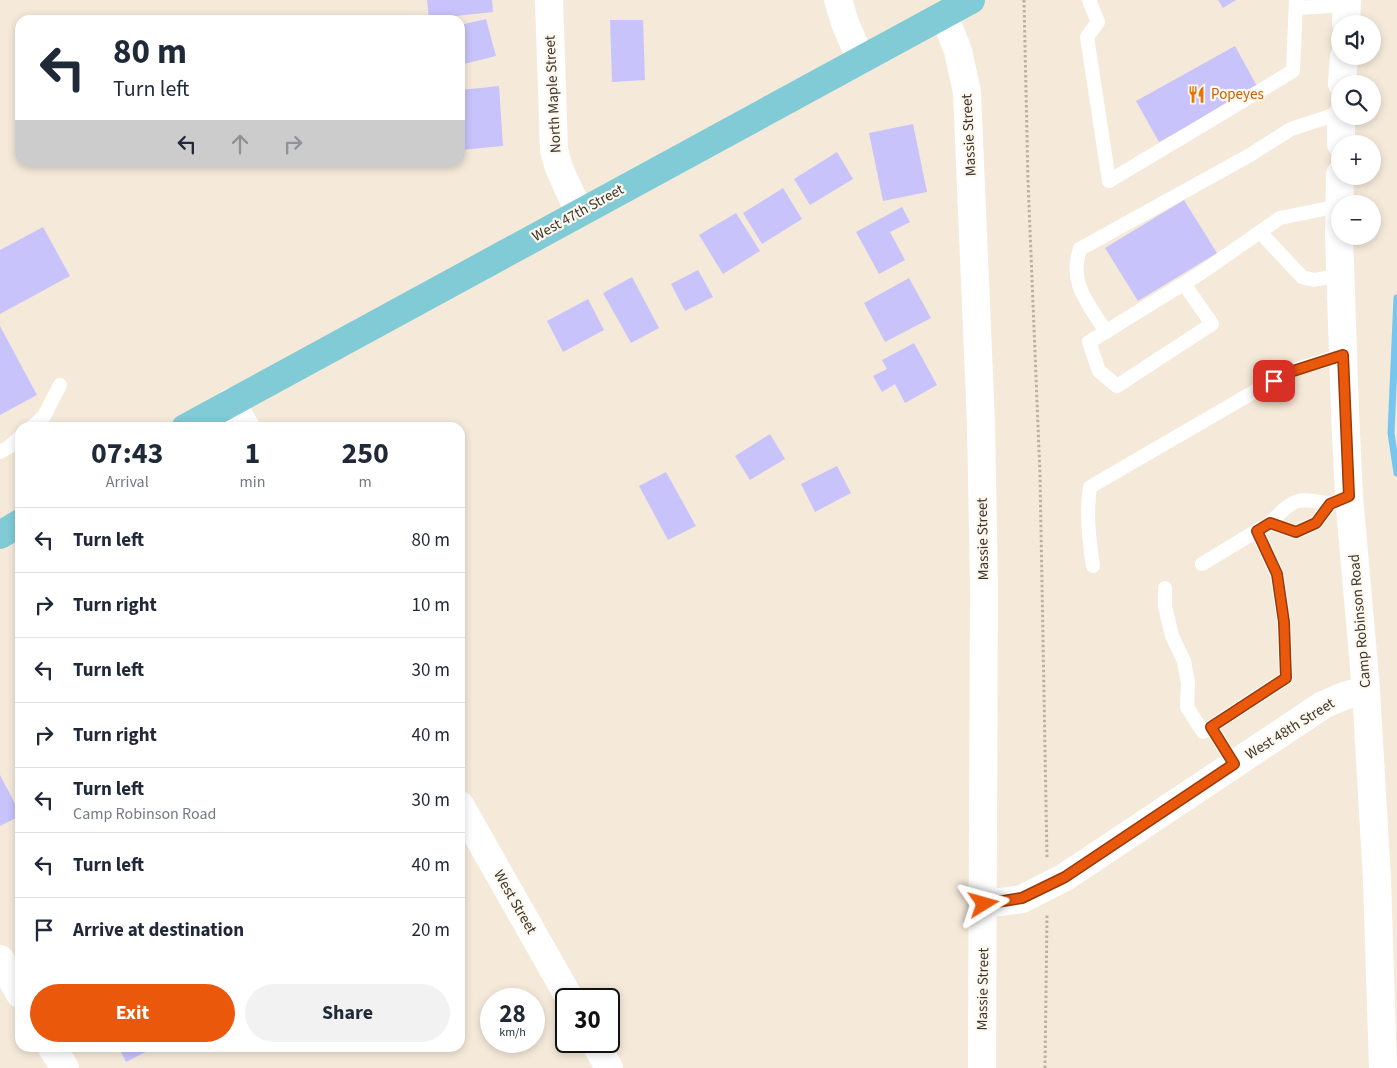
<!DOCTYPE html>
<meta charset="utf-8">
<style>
:root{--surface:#fff;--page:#f2f2f3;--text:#1f2937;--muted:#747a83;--line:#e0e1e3;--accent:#ea580c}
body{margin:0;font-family:"Source Sans 3",sans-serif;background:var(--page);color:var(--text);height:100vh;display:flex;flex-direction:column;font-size:19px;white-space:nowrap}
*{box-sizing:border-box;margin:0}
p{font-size:16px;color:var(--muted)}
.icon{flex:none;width:28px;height:28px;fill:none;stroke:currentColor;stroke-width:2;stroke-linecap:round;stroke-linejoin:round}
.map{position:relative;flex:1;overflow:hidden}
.side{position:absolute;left:15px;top:422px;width:450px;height:630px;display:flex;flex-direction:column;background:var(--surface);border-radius:15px;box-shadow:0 2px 8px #0003}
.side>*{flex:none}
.guide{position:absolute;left:15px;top:15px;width:450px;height:152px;border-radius:15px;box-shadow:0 2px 8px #0003;background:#fff;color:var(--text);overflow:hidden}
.fabs{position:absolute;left:1331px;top:15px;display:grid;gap:10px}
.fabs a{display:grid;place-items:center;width:50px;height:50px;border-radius:50%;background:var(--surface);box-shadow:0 2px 8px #0003;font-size:25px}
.speed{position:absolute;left:480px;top:988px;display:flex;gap:10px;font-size:25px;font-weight:700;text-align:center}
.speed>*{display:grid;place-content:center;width:65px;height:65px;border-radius:50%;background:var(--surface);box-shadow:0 2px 8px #0003;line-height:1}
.speed small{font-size:12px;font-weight:400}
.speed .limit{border:2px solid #111;border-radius:8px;background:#fff;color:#111}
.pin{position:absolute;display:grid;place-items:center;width:42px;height:42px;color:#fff;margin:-21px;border-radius:10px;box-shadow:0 2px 8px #0006}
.me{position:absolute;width:55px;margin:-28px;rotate:82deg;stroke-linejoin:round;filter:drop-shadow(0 0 4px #0008)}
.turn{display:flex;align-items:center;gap:18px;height:105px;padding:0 15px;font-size:22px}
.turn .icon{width:65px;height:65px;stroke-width:2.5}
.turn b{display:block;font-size:35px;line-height:42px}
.lanes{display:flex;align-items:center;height:48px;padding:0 15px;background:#0003;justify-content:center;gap:25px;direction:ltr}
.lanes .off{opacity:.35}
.eta{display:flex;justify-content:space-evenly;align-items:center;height:85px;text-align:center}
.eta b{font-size:30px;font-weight:700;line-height:35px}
.action{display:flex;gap:10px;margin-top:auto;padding:10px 15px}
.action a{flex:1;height:58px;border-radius:30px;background:var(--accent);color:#fff;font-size:20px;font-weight:700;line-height:58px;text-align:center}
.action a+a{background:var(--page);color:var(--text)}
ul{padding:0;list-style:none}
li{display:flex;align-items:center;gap:15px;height:65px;padding:0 15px;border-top:1px solid var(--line)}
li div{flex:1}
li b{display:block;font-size:19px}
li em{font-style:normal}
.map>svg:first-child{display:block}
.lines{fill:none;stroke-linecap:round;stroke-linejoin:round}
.stream{stroke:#76c6ef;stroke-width:7}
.building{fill:#c8c3fb}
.path{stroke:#bab1a4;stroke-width:3;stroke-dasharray:2.5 2.5;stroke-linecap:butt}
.service{stroke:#fff;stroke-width:14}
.minor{stroke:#fff;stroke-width:28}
.secondary{stroke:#fff;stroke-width:28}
.primary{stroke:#80cbd6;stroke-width:28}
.route-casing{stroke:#983908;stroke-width:12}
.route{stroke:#ea580c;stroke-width:9}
.labels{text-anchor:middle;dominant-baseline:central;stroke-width:4.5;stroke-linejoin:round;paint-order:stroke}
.street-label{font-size:15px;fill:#3b3730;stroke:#fff8ee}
.food-label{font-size:15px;fill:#c56008;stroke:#fff8ee;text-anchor:start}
</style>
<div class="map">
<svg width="1397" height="1068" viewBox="0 0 1397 1068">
<rect width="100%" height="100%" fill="#f5eada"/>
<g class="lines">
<path class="stream" d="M1397,298L1391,433L1397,473"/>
</g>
<g class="building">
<path d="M427,0H492L493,12L429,19Z"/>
<path d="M1218,0H1236L1223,8Z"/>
<path d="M486,19L496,56L464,64L460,46V25Z"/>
<path d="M610,20H643L645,80L612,82Z"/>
<path d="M1235,46L1258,88L1159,142L1136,101Z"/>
<path d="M499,86L503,146L461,150L460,90Z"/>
<path d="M913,124L927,192L883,201L869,133Z"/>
<path d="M837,152L853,179L810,205L794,179Z"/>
<path d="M783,188L802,219L762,244L743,213Z"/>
<path d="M1184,200L1217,253L1138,301L1105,248Z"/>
<path d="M902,207L910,222L890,232L905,260L879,274L856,232Z"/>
<path d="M736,213L760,251L723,274L699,235Z"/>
<path d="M43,227L70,276L0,314V250Z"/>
<path d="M698,270L713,297L685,311L671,284Z"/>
<path d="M632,277L659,328L631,343L603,293Z"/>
<path d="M909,278L931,318L885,342L864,303Z"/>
<path d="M588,299L604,330L563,352L547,321Z"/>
<path d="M0,326L37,395L0,415Z"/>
<path d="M914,343L937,385L905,403L895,384L882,392L873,376L887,369L882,360Z"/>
<path d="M770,434L785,459L750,480L735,456Z"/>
<path d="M837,466L851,493L815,512L801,484Z"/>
<path d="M666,472L696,526L668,540L639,486Z"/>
<path d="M0,775L20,813V816L0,826Z"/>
<path d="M119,1048H153L126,1062Z"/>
</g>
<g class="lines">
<g class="path">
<path d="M1024,0L1028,181L1040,475L1047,859"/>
<path d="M1045,1068L1047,915"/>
</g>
<g class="service">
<path d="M1089,0L1098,22L1087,37L1109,181L1293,71L1296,0"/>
<path d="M1296,8L1347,5"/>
<path d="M1260,232L1302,277L1314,280L1340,275"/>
<path d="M1184,284L1212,324L1117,386L1099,371L1089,342L1201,273L1280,218L1339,206"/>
<path d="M1106,332C1089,304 1068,284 1080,249L1250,155L1291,129L1340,113"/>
<path d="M31,428L44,416L60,385"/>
<path d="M0,452L9,447L20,437"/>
<path d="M1330,504C1295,497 1295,498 1270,523L1296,532L1316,523L1330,504L1349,496"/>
<path d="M1202,564L1263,527"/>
<path d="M1093,566C1089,539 1086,514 1090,487L1290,371L1343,355"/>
<path d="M1165,588V606L1172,636L1184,661L1188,683L1187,707L1203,732L1286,678L1284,622L1277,574L1257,531"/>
<path d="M1211,727L1234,764"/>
</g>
<g class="minor">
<path d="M549,0L554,150L559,168L579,212"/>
<path d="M838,0L845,23L861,60"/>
<path d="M944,15L958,51L967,92L981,423L984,588L982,1068"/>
<path d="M231,402L246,428"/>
<path d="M460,805L570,999"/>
<path d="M984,904L1022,899L1065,877L1323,705L1344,696L1366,690"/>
<path d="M0,959L20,994"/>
<path d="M594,1041L609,1068"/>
<path d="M52,1048L65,1068"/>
</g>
<g class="secondary">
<path d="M1346,24L1347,0"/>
<path d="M1342,84L1344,56"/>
<path d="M1341,144V116"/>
<path d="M1340,174L1339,234L1345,412L1349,496L1366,690L1377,880L1383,1068"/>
</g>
<g class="primary">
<path d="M185,428L971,0"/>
<path d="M0,535L20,523"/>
</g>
</g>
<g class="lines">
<defs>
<path id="route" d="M984,904L1022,898L1065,877L1234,764L1211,727L1286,678L1284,622L1277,574L1257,531L1270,523L1296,532L1316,523L1330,504L1349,496L1343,355L1290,372L1274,381"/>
</defs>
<use href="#route" class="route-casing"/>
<use href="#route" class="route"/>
</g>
<defs>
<symbol id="restaurant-bare" viewBox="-9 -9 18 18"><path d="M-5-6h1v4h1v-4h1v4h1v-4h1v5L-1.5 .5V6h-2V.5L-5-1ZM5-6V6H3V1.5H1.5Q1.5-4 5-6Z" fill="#e8710a" stroke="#fff8ee" stroke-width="2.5" paint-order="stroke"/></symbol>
</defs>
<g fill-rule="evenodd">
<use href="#restaurant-bare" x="1184" y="82" width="25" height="25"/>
</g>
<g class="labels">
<g class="street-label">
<text transform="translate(553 94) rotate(-93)">North Maple Street</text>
<text transform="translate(969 135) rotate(-93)">Massie Street</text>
<text transform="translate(578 213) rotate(-29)">West 47th Street</text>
<text transform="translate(983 539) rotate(-91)">Massie Street</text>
<text transform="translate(1360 621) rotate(-95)">Camp Robinson Road</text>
<text transform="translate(1290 729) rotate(-32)">West 48th Street</text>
<text transform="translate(515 902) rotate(60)">West Street</text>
<text transform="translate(983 989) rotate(-89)">Massie Street</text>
</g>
<g class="food-label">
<text x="1211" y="94">Popeyes</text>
</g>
</g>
</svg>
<div class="fabs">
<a><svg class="icon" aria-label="sound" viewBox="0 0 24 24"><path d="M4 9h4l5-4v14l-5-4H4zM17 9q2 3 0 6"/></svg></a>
<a><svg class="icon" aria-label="search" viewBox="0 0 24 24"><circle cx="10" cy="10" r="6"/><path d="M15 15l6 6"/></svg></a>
<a>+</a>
<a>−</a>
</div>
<div class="speed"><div>28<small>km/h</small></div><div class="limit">30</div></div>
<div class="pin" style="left:1274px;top:381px;background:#d93025"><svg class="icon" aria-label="arrive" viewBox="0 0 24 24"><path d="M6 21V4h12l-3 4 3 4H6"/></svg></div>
<svg class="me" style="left:984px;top:904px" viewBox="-20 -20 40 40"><path d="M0-17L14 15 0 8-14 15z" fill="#ea580c" stroke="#fff" stroke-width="4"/></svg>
<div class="guide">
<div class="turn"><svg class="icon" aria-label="left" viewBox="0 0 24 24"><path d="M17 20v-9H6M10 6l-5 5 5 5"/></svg><div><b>80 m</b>Turn left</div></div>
<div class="lanes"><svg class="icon" aria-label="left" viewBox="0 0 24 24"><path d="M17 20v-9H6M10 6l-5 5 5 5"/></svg><svg class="icon off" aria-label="ahead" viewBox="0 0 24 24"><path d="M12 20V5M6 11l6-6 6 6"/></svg><svg class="icon off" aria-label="right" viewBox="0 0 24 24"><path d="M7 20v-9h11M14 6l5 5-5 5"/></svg></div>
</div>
<section class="side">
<div class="eta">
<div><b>07:43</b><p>Arrival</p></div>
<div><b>1</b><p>min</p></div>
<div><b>250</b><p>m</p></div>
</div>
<ul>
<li><svg class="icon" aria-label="left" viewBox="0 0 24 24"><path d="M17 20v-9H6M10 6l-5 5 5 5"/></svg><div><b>Turn left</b></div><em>80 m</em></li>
<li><svg class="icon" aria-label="right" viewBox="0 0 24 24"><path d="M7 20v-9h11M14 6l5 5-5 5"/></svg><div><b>Turn right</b></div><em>10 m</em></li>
<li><svg class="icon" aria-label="left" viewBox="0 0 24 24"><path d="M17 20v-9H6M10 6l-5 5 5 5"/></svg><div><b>Turn left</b></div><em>30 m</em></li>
<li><svg class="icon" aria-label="right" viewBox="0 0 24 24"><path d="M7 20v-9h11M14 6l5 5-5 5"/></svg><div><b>Turn right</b></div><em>40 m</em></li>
<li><svg class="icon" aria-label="left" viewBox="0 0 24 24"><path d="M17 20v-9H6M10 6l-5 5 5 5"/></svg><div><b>Turn left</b><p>Camp Robinson Road</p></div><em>30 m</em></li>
<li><svg class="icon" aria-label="left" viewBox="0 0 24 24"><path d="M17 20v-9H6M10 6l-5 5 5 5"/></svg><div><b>Turn left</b></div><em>40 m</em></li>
<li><svg class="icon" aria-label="arrive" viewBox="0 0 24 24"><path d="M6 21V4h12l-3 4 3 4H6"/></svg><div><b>Arrive at destination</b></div><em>20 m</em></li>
</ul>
<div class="action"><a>Exit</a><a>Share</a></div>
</section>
</div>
